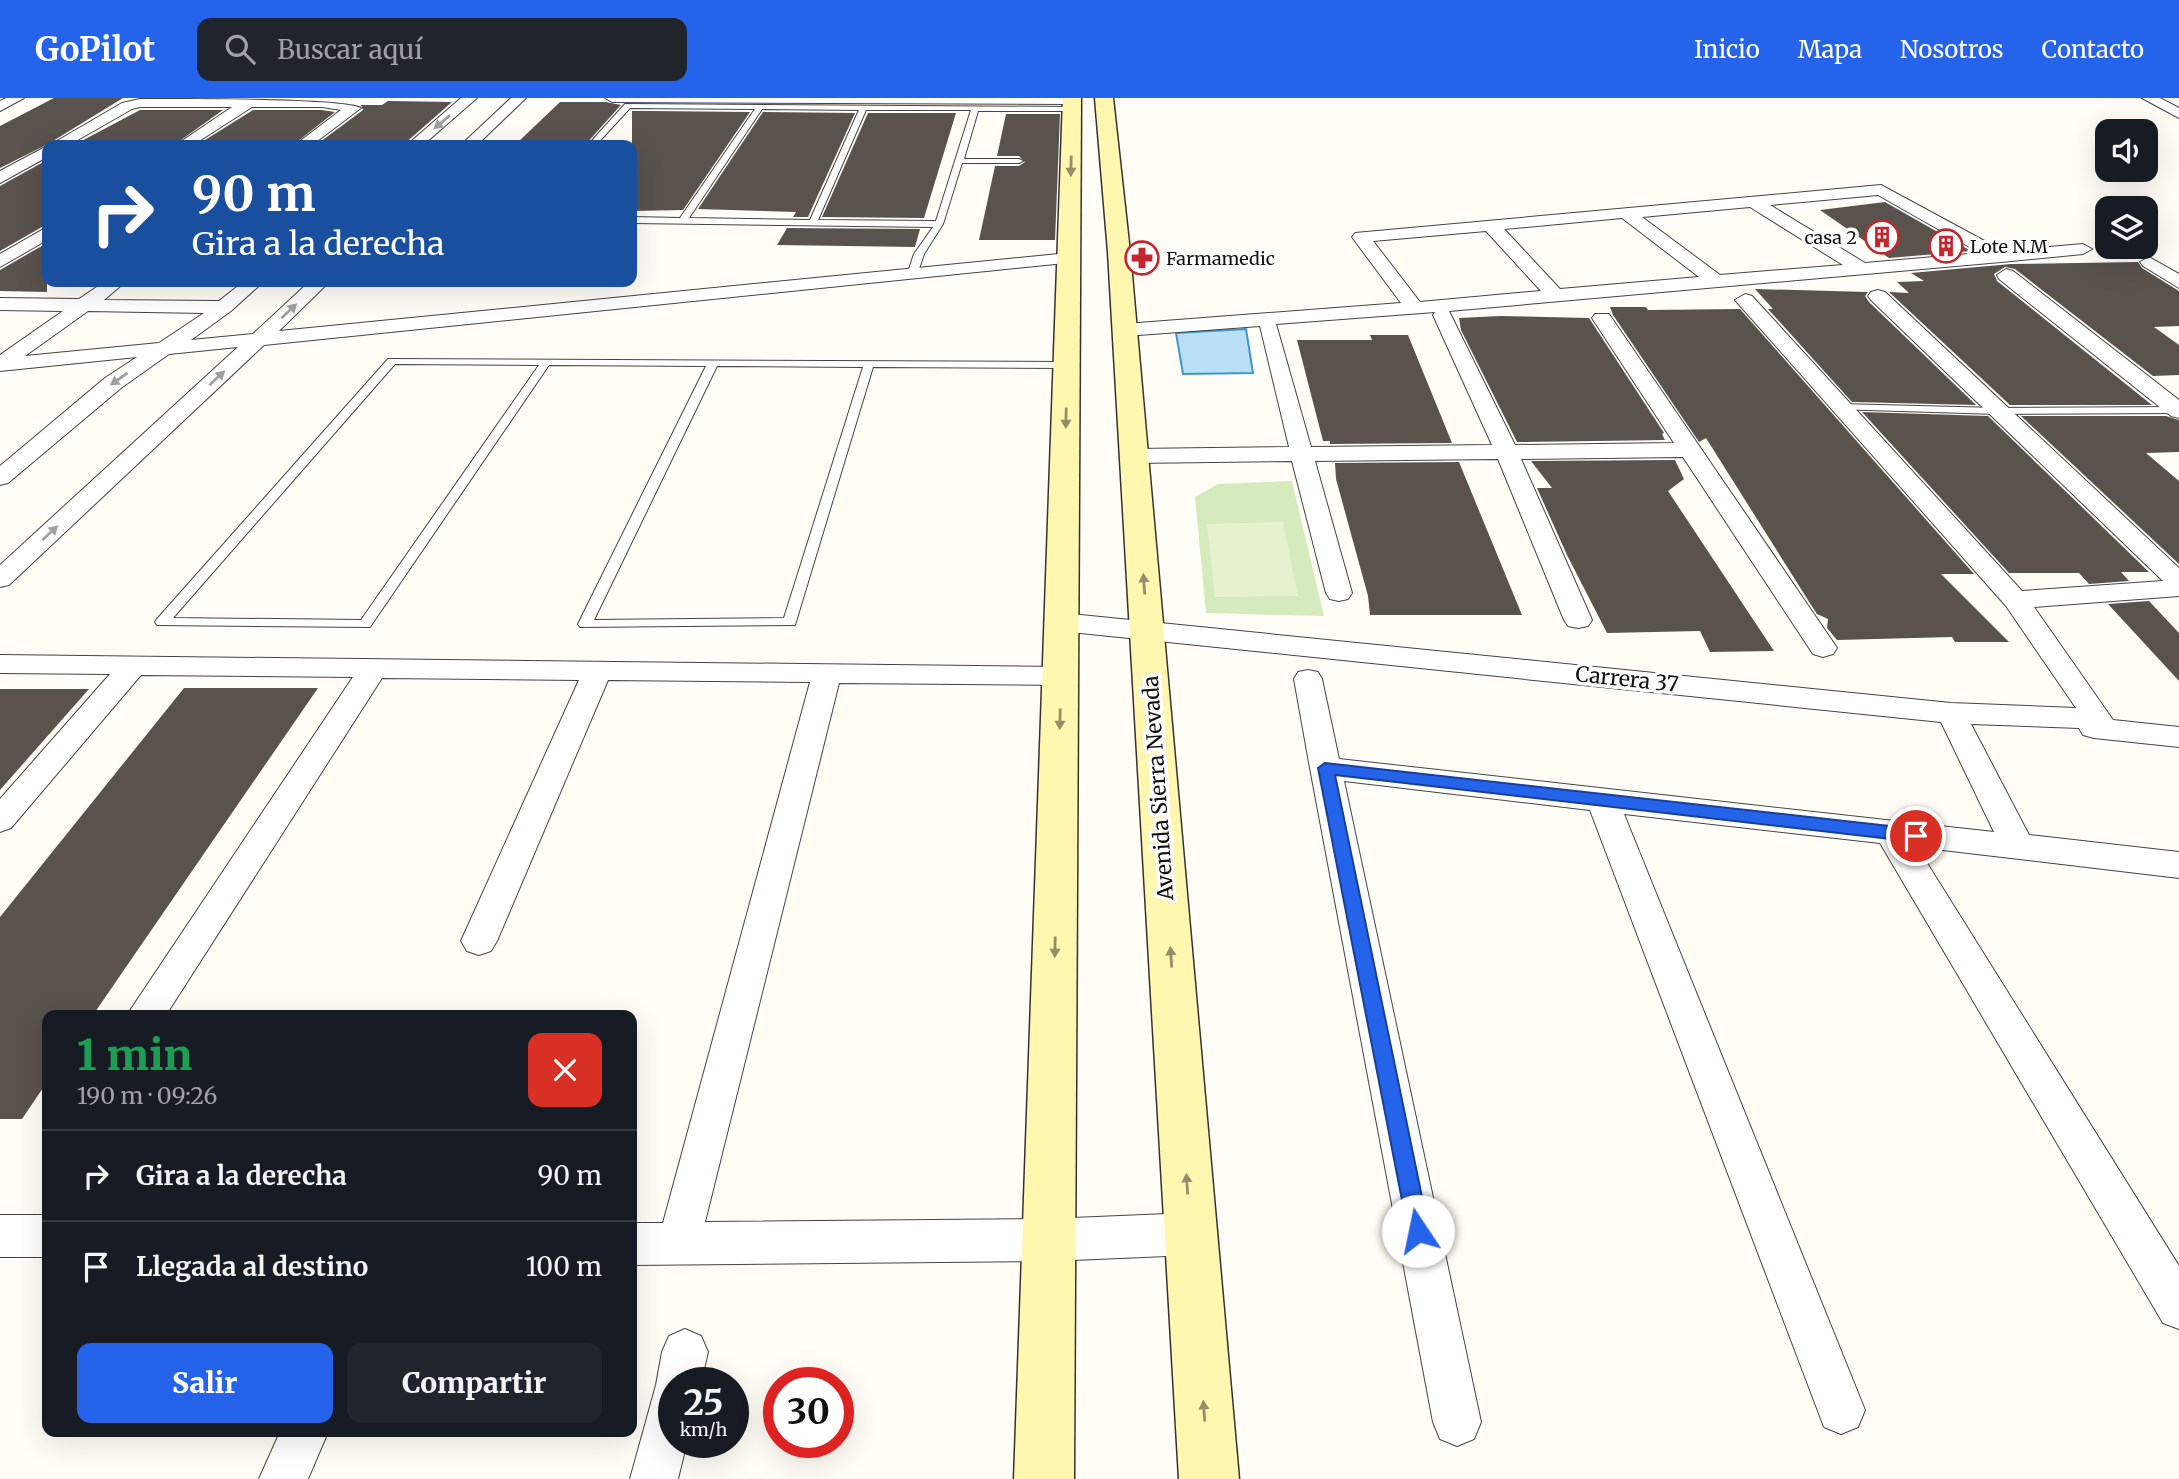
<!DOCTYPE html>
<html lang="es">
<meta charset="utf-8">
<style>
:root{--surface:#171b24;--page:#20242c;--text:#f1f3f6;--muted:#9ea1a6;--line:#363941;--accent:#2563eb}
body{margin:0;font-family:Merriweather,serif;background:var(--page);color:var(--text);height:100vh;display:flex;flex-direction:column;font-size:26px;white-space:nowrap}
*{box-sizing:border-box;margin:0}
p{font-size:23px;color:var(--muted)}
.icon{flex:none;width:38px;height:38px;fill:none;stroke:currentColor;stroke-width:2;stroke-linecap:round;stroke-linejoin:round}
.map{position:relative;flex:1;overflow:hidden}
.details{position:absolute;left:42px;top:912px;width:595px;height:427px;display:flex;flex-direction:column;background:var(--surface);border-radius:14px;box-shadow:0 7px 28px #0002}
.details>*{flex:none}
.guide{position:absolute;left:42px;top:42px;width:595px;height:147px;border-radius:14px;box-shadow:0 7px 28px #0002;background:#1a4fa0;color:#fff;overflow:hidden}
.tools{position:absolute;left:2095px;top:21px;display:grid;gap:14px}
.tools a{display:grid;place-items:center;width:63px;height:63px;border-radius:14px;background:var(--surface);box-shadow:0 7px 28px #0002;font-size:35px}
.speed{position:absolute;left:658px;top:1269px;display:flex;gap:14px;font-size:35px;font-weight:700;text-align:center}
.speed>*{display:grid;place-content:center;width:91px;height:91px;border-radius:50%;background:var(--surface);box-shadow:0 7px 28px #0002;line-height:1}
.speed small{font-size:18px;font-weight:400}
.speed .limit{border:10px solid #d22;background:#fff;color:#111}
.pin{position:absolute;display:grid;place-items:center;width:60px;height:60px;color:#fff;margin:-30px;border:4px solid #fff;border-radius:50%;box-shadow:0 2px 7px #0007}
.me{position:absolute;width:77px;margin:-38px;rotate:349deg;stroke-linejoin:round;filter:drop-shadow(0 0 5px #0008)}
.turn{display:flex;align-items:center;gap:24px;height:147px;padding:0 35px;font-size:32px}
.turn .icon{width:91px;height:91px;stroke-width:2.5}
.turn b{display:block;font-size:49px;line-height:60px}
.round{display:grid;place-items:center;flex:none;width:74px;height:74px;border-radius:14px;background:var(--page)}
.overview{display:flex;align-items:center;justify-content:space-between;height:119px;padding:0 35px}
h1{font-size:42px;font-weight:800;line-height:52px;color:#1e9e55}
.action{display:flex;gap:14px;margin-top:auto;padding:14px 35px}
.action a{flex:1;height:80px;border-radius:14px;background:var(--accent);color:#fff;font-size:28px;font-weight:800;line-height:80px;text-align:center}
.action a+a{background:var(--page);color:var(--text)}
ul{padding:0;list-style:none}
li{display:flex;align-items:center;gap:21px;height:91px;padding:0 35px;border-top:2px solid var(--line)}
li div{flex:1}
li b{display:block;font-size:26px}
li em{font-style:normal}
header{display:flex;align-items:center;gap:42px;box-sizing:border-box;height:98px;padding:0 35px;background:var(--accent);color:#fff}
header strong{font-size:33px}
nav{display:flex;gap:38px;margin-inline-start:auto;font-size:24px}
.search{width:490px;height:63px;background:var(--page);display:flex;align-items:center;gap:18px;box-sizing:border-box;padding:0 24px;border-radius:14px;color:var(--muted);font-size:26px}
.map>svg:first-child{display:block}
.green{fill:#d5ebbd}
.pitch{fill:#e6f2cf}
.water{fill:#b9e0f7;stroke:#3f96cf;stroke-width:2}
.building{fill:#5a524d}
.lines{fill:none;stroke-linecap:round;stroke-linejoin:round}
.lane-casing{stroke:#444;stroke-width:2}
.street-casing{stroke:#444;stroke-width:2}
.secondary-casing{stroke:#333;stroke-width:3}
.lane{fill:#fff;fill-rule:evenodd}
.street{fill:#fff;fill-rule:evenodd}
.secondary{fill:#fff6b0;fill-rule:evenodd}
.oneway{fill:#a0a0a0}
.oneway2{fill:#948f68}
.route{fill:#2563eb;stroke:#184099;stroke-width:2}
.labels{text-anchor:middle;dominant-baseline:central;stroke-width:7;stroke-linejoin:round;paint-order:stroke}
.far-poi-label{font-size:18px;fill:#111;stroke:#fff;text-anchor:start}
.street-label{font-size:21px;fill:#111;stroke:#fff}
</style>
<header>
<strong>GoPilot</strong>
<div class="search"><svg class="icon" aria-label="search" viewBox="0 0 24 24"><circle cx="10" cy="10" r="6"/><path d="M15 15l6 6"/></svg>Buscar aquí</div>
<nav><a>Inicio</a><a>Mapa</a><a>Nosotros</a><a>Contacto</a></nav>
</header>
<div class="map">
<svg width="2179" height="1381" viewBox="0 0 2179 1381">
<rect width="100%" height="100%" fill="#fffdf5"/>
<path class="green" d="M1292,383L1324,518L1206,515L1195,399L1218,386Z"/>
<path class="pitch" d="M1283,424L1298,498L1215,499L1207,426Z"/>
<path class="water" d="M1246,231L1253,275L1183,276L1176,235Z"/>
<g class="building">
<path d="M54,0H123L48,46L0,70V28Z"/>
<path d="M388,3L452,4L403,47H316L363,12L361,7H382Z"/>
<path d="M560,4H606L621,7L585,47H515Z"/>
<path d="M140,12H223L174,47H74Z"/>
<path d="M253,12H322L335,14L293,47H197Z"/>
<path d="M632,13H649L750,14L683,112L632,113Z"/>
<path d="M763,14L855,15L808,119H793L796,114L698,111Z"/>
<path d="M868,15H956L924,120L822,119Z"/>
<path d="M1006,16H1060L1055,142H979L995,68H1019L1025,64L1019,58H997Z"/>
<path d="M47,62V126L0,153V88Z"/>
<path d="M1885,104L1971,153L1889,160L1820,112Z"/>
<path d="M787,130L920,131L915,149L777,147Z"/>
<path d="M47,145V194L0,193V172Z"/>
<path d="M2138,164L2142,170L2179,193V228L2154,229L2179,247V277L2153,278L2015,171L2005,169L1994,176L1997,183L2152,307H2010L1889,194L1909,195L1897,184L1924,183L1911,175L2011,166Z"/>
<path d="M1755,191L1868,194L1865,198L1869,204L1976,307L1852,304L1768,211H1773Z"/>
<path d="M1610,209H1646L1648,212L1740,211L1974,476H1941L2009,544H1955L1952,539L1837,542L1827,530L1828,521L1817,516L1813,510L1706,340L1699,344L1613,217Z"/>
<path d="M1500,218L1589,220L1664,335L1662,336L1665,342L1517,344L1461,232L1459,220Z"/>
<path d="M1370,237H1408L1452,345L1330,346V343H1323L1297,242H1372Z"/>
<path d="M1862,314L1988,318L2149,474H2121L2129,483L2089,486L2079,475H2009Z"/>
<path d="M2021,318H2166L2179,322V354L2146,355L2179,383V466Z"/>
<path d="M1675,362L1684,381L1668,393L1774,553L1710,554L1700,533L1607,535L1567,457L1537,390H1552L1531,363Z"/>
<path d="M1459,364L1522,517H1370L1368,498L1336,381L1335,365Z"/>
<path d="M2149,503L2179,535V583L2108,506Z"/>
<path d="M184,590H318L93,917H47V984L22,1021H0V819Z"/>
<path d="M0,591H89L0,692Z"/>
</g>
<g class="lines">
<defs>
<g id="lane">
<path d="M625,6L1072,9L1076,11L1072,13H978L964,61H1019L1023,63L1019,65H962L943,126L924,156L917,177L912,180L907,177L914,156L933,129L632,125V119L680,120L755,11L630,10L596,47H588ZM762,11L859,12L810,122L689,120ZM866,12H971L936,123L818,122Z"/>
<path d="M388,261L1067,264L1072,267L1067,270L873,269L795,527L580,529L578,526L706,268L549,267L370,529L157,527L155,524L157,521ZM395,266L539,267L361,522L173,520ZM717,268L863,269L784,520L594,522Z"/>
<path d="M1839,306L1998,310L2178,309L2179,315L1998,316L1835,311L1834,309Z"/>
</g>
<g id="street">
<path d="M6,0H24L0,13V3Z"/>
<path d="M461,0H477L423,47H407Z"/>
<path d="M511,0H526L477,47H461Z"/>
<path d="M605,0H1078L1079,2L1072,6L612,4Z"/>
<path d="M2142,0H2160L2179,10V20Z"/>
<path d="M140,1C175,1 343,0 361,10L312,47H295L341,12L322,9H252L193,47H176L232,9H140L132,11L69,47H50L122,5Z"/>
<path d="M47,48V59L0,85V73Z"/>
<path d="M1881,87L2003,153L2083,146L2092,151L2083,156L2001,164L1449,213L1515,347L1674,345L1592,220L1595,216H1609L1833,544L1837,550L1833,556L1823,559L1813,556L1683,359L1521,361L1592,522L1588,528L1578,530L1568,528L1564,522L1498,361L1315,363L1352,495L1348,501L1339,503L1330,501L1326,495L1292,363L1134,365L1126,363L1122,358L1126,353L1134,351L1289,349L1260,228L1125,238L1118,236L1115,232L1118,228L1125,226L1401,205L1352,139L1355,135ZM1878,97L1980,155L1865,165L1770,107ZM1750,109L1843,167L1720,177L1642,119ZM1622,120L1699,179L1560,191L1504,131ZM1486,133L1541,193L1420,204L1373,143ZM1435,214L1433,217L1492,347L1311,349L1276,226Z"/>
<path d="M47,129V142L0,169V156Z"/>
<path d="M1069,155L1078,160L1075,164L264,247L9,487L0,489V467L238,249L169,256L121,290L8,385L0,387V368L105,280L137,259L0,273V257L63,213L0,212V200L79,201L104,184H125L104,202L219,203L243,184H263L231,213L191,242L253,236L309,184H329L279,233ZM88,213L204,215L159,245L25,258Z"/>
<path d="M2149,159L2179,176V190L2143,168L2140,164Z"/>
<path d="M2006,171L2013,173L2179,302V320L2171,318L1999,181L1997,177Z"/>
<path d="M1878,192L1885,194L2179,470V498L2034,509L2113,622L2179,629V649L2094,640L2083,637L2079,630L1971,626L2029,737L2179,754V780L1917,749L2179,1168V1231L2163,1225L1880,745L1624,716L1865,1312L1858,1329L1841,1336L1824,1329L1590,712L1344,683L1481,1324L1474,1341L1457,1348L1440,1341L1433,1324L1310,670L1294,581L1298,574L1308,572L1318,574L1322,581L1339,661L1994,734L1941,624L1061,533L1051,530L1047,524L1051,518L1061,515L1951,605L2076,610L2006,508L1735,202L1745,196L1752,198L2022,493L2163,483L1871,202L1868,198L1871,194Z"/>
<path d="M0,557L1061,569L1071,571L1075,578L1071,585L1061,587L839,585L705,1124L1049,1121L1191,1115L1206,1121L1212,1136L1206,1151L1191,1157L1049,1163L632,1167V1125H663L810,584L608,582L497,843L491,853L479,857L467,853L461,843L579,582L382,580L166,917H127L353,579L141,577L11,730L0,734V701L110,576L0,575Z"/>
<rect x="0" y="1117" width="47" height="42"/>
<path d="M685,1231L701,1238L708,1254L701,1284H674V1344H687L678,1381H630L656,1287L662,1254L669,1238Z"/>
<path d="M280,1334H328L308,1381H259Z"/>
</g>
<g id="secondary">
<path d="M1063,0H1081L1074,1381H1014Z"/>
<path d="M1095,0H1113L1130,154L1239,1381H1179L1108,154Z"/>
</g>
</defs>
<use href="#lane" class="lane-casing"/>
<use href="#street" class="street-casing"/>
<use href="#secondary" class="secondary-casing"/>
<use href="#lane" class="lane"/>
<use href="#street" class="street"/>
<use href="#secondary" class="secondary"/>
</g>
<defs><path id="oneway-solid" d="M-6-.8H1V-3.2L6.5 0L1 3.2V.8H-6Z" transform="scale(1.75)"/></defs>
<g class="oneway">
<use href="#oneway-solid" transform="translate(442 24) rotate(140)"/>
<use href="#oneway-solid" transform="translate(289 213) rotate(-43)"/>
<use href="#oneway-solid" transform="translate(217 280) rotate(-43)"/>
<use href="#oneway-solid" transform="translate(119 281) rotate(145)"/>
<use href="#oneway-solid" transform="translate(50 435) rotate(-43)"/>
</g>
<g class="oneway2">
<use href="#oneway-solid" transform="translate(1071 68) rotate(91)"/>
<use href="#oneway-solid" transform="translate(1066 320) rotate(91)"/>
<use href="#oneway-solid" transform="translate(1144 486) rotate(-94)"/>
<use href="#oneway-solid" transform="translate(1060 621) rotate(91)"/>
<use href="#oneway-solid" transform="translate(1055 849) rotate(91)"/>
<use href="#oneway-solid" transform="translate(1171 859) rotate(-94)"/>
<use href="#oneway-solid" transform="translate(1187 1086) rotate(-94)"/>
<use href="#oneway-solid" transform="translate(1204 1313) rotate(-94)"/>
</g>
<path class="route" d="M1325,665L1916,731L1924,738L1916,744L1335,677L1429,1133L1426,1140L1418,1143L1411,1140L1408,1133L1318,670Z"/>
<defs>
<symbol id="building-ring" viewBox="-11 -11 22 22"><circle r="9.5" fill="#fff" stroke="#c4262e" stroke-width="1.5"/><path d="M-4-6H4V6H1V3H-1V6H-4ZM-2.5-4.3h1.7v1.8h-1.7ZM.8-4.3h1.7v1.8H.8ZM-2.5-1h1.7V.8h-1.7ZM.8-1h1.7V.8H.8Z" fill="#c4262e"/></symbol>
<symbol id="pharmacy-ring" viewBox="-11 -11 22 22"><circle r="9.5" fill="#fff" stroke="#c4262e" stroke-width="1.5"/><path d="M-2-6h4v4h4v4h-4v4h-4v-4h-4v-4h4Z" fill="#c4262e"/></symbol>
</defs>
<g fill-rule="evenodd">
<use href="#building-ring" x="1863" y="120" width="38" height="38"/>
<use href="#building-ring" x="1927" y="129" width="38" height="38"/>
<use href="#pharmacy-ring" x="1123" y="141" width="38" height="38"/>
</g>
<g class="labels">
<g class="far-poi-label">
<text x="1857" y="139" text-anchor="end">casa 2</text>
<text x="1970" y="148">Lote N.M</text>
<text x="1166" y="160">Farmamedic</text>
</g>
<g class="street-label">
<text transform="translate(1627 581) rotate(6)">Carrera 37</text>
<text transform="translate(1158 690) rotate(-94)">Avenida Sierra Nevada</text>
</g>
</g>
</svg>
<div class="tools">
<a><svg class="icon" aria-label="sound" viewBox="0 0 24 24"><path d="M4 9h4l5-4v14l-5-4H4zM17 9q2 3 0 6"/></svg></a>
<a><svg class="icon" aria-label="layers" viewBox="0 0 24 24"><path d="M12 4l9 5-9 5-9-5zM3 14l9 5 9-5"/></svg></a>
</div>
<div class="speed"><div>25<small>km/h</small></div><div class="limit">30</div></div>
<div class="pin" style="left:1916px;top:738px;background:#d93025"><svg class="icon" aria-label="arrive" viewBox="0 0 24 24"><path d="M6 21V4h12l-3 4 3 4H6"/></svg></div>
<svg class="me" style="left:1418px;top:1133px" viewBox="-20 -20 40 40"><circle r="19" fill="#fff"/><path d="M0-13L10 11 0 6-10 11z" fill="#2563eb"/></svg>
<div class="guide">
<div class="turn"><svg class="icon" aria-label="right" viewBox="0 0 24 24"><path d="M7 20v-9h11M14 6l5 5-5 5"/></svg><div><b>90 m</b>Gira a la derecha</div></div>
</div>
<section class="details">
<div class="overview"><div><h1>1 min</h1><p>190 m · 09:26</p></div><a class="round" style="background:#d93025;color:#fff"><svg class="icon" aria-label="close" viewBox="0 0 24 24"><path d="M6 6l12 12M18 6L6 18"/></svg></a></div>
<ul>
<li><svg class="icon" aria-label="right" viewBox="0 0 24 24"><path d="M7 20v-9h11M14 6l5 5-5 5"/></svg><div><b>Gira a la derecha</b></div><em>90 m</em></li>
<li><svg class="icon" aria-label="arrive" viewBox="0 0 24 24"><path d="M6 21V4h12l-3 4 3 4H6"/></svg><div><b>Llegada al destino</b></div><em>100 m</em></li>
</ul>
<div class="action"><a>Salir</a><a>Compartir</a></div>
</section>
</div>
